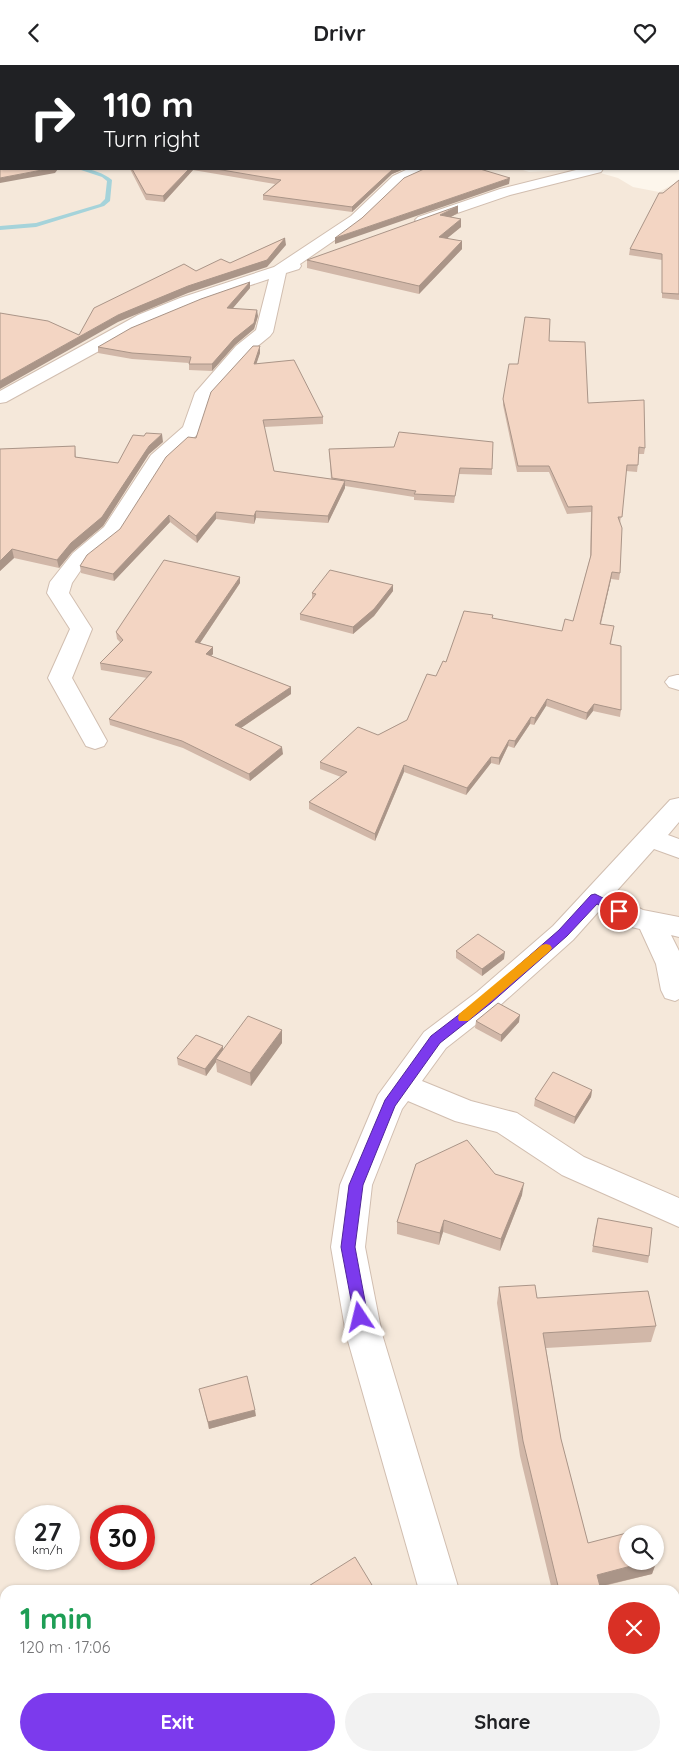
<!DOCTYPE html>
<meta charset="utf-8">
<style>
:root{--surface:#fff;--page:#f2f2f2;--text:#202124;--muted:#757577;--accent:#7c3aed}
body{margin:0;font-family:Quicksand,sans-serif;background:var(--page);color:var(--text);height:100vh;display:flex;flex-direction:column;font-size:19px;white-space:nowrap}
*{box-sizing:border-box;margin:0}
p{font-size:16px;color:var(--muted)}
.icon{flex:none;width:28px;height:28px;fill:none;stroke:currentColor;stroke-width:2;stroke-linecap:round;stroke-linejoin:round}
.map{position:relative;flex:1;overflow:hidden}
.sheet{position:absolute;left:0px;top:1520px;width:680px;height:176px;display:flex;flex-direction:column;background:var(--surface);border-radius:15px 15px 0 0;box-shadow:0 1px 4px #0004}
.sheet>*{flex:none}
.guide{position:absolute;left:0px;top:0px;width:680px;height:105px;box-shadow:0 1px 4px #0004;background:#202124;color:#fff;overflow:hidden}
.buttons{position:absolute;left:619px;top:1460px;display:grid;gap:10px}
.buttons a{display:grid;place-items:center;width:45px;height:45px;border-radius:50%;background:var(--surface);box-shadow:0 1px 4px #0004;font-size:25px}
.speed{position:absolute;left:15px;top:1440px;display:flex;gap:10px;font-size:25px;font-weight:700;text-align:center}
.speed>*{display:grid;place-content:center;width:65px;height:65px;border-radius:50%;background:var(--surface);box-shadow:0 1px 4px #0004;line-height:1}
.speed small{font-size:12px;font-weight:400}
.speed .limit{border:8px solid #d22;background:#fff;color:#111}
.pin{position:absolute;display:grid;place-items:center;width:42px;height:42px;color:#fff;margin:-21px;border:2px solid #fff;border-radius:50%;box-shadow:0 1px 5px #0007}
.me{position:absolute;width:55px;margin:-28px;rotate:350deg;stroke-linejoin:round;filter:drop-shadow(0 0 4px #0008)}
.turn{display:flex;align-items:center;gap:18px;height:105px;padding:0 20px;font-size:22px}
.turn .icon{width:65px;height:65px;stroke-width:2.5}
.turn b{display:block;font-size:35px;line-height:42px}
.round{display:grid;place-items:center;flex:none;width:52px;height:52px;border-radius:26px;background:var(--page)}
.summary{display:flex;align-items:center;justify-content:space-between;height:85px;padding:0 20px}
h1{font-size:30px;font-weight:700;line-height:38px;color:#1e9e55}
.primary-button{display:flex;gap:10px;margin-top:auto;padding:10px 20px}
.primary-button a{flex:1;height:58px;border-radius:30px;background:var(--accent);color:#fff;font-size:20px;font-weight:700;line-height:58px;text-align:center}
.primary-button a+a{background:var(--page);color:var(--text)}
header{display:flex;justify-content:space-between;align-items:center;height:65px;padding:0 20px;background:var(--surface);font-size:22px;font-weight:700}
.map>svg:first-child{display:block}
.residential{fill:#f5e8da;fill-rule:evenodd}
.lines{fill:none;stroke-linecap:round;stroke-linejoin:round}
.stream{fill:#a5d3da;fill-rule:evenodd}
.minor-casing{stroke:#d1beb0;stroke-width:2}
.minor{fill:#fff;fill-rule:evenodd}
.wall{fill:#d1b7a8}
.shaded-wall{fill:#aa9588}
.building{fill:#f3d5c3;stroke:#aa9588}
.route{fill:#7c3aed;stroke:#51269a}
.slow{fill:#f59e0b}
</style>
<header><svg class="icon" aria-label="back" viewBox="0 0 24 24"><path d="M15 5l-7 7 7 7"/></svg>Drivr<svg class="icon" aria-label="heart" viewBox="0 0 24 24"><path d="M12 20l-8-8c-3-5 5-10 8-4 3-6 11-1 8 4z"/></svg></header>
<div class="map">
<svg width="679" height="1696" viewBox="0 0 679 1696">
<rect width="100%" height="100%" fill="#fdf6ec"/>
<path class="residential" d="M0,0L398,1H1V104H520L529,107L572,105L597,107L618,113L633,122L659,127L679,116V1696H0ZM26,1451H69V1494H26ZM101,1451H144V1494H101ZM628,1469H655V1496H628ZM5,1525H675V1691H5Z"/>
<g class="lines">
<path class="stream" d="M78,104C90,103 103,108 112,115L110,136L104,141L36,162L0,165V161L36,158L100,139L105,134L107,116L102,112Z"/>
<defs>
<g id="minor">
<path d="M371,0H384V1H372Z"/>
<path d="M408,104H426L424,107L403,117L361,157L300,199L301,201L299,204L286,208L273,267L270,271L248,289L210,333L199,368L165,398L119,470L87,496L72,518L69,528L92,564L72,613L107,676L104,681L95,684L86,681L48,613L70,564L47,528L50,517L73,488L104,462L151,390L183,362L195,328L236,281L256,265L269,214L191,240L150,258L6,337L0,338V326L138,250L180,233L274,202L351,151L393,111Z"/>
<path d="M580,104H603L601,107L510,130L428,158H418L415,155L418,152L500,124Z"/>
<path d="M677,610H679V625L669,622L665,617L669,612Z"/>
<path d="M679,733V757L668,770L679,774V793L654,784L613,830L643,845L679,852V872L671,870L679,886V934L675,936L665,933L661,925L656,899L640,864L627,861L599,846L573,875L497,943L446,983L422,1016L471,1036L517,1048L584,1092L679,1133V1162L562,1110L497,1067L455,1056L408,1036L402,1044L372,1120L365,1182L382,1269L459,1525H419L346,1269L331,1182L340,1120L378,1030L424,967L477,927L553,861L670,735Z"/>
<path d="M473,1691H515L517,1696H475Z"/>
</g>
</defs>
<use href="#minor" class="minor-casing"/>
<use href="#minor" class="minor"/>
</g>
<g class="wall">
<path d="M130,104H404L392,109L352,147L263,135V130L275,119L193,105L164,137L146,135Z"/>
<path d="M679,115V235L662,233V195L629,190L630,184L663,128Z"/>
<path d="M458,148L450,152L461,154V162L447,173L462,184L419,229L307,203V195Z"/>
<path d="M250,217V223L232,244L258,251L254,264L235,280L212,306L189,305V298L132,294L98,288V282Z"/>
<path d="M549,276L588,338L645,383L644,389H639L637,407L626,406L620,459V508L619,515L611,514L601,559L613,567L611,579L621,645L620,652L593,646L586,655L546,641L534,660L530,659L514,683L508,681L499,700L491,698L466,730L404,707L375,776L309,744V737L341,712L320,704V697L378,670L407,655L446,597L493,550L492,553L562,566L573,556L590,493L591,447L567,449L549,407H517L503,340V334L518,299Z"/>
<path d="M260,281V288L256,299L323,352V359L264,362L274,406L331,414L329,384L492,404V410L459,409L454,438L414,435V432L345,421V423L328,458L256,453L254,459L216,454L197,478L170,457L114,516L81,508L80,501L120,464L196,373Z"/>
<path d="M163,377L149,389L103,461L72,487L59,503L14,493L0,506V384L75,381L76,392L118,398Z"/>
<path d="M240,512V518L200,578L213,582V589L211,591L291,622V629L241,663L283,689L250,716L183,683L110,660L109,654L147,613L101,605L100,598L120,577L117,574L116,567Z"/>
<path d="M393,526L374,551L353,569L300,555V549L312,535V528Z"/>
<path d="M456,886L504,894L482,911L456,893Z"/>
<path d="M476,956L519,957L501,977L475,963Z"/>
<path d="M282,965V978L251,1021L217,1007L216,997L206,1011L178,1000L177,993L223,981V985Z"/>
<path d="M592,1025L591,1032L574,1059L534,1041L535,1034Z"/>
<path d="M495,1109L522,1130L500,1186L443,1167L439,1180L397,1169V1157Z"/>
<path d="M596,1160L649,1191L648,1198L592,1187Z"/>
<path d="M499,1222L537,1233L656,1261L651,1277L546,1283L561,1374L588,1478L657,1495L652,1509L600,1522L601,1525H552L520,1391L497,1238Z"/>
<path d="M199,1324L256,1351L209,1364Z"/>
<path d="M534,1691H584L585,1696H536Z"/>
</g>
<g class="shaded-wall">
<path d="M77,0H86L84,1H75Z"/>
<path d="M47,104H58L55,108L0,118V113Z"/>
<path d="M189,104H193V105L164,137L163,131Z"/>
<path d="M392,104H404L392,109L352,147V142Z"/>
<path d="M510,113L509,119L335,179V173Z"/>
<path d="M458,141V148L440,158V150Z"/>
<path d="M461,154V162L439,180V172Z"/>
<path d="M285,173L286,180L267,202L188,228L118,257L0,324V316L118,250Z"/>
<path d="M462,176V184L419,229V221Z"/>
<path d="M250,217V223L228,249L227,243Z"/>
<path d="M257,245L258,251L254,264L235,280L212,306V299Z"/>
<path d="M260,281V288L254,306V299Z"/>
<path d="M162,369L163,377L149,389L103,461L72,487L59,503L57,495L149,381Z"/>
<path d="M345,416V423L328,458V451Z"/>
<path d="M256,446V453L254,459V451Z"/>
<path d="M216,447V454L197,478L196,471Z"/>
<path d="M169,450L170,457L114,516L113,509Z"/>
<path d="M12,484L14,493L0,506V496Z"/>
<path d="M612,507L611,514L599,565L600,559Z"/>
<path d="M240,512V518L196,584L195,577Z"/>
<path d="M393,520V526L374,551L353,569V562Z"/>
<path d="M213,582V589L207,595L206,589Z"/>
<path d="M291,622V629L235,667V660Z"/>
<path d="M547,634L546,641L534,660L535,653Z"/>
<path d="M594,639L593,646L586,655L587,648Z"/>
<path d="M531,652L530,659L514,683L515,676Z"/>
<path d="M509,675L508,681L499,700V693Z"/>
<path d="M282,682L283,689L250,716L249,709Z"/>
<path d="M491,692V698L466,730L467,723Z"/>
<path d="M404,700V707L375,776V769Z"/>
<path d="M505,887L504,894L482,911V904Z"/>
<path d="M520,950L519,957L501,977V970Z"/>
<path d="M282,965V978L251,1021L250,1008Z"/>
<path d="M223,981V988L216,994V997L206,1011L205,1004Z"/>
<path d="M592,1025L591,1032L574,1059L575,1052Z"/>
<path d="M524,1118L522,1130L500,1186L501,1174Z"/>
<path d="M444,1155L443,1167L439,1180L440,1168Z"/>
<path d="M255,1345L256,1351L209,1364L208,1357Z"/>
<path d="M655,1495H657L652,1509L593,1523L597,1510L650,1496H655Z"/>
</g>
<g class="building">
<path d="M0,0H77L75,1H1V21H0Z"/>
<path d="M1,66V104H47L0,113V67Z"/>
<path d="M132,104H189L163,131L146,129Z"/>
<path d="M216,104H393L352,142L263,130L281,115Z"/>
<path d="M424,104H480L510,113L335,173L362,153L404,113Z"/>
<path d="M679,115V229L662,228V189L630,184L659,128H663Z"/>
<path d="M458,141L440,150L461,154L439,172L462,176L419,221L307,195Z"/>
<path d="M285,173L267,195L188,221L118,250L0,316V248L48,256L79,270L94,243L184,199L196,206L221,194L230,198Z"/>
<path d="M250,217L227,243L257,245L254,258L234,274L212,299H189L191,292L132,288L98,282L131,263L201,234Z"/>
<path d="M525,252L550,254L549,276L585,277L588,338L644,335L645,383L639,382L638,400H627L622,452H618L622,463L620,508L612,507L600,559L614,561L610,579L621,581V645L594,639L587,648L547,634L535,653L531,652L515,676L509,675L499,693L491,692L467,723L404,700L375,769L309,737L347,707L320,697L358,662L378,670L407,655L427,609L436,611L443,596L446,597L464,546L493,550L492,553L562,566L565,554L573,556L591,490L592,441L568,442L549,401H518L503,334L509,299H518Z"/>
<path d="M253,281H260L254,299L294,295L323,352L263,355L274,406L345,416L328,451L256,446L254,451L216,447L196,471L169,450L113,509L80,501L87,490L120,464L166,392L188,372L196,373L211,327Z"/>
<path d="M399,367L493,377L492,404L460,403L455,431L414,429L416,426L332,413L329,384L394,382Z"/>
<path d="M146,368L162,369L149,381L102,452L71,478L57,495L12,484L0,496V384L75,381V392L118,398L133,370L144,371Z"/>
<path d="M164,495L240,512L195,577L213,582L206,589L291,622L235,660L282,682L249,709L182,676L109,654L152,607L100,598L123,575L116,567Z"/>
<path d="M330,505L393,520L374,544L353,562L300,549L316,529L312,528Z"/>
<path d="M478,869L505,887L482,904L456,886Z"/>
<path d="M498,938L520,950L501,970L476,956Z"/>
<path d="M248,951L282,965L250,1008L216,994Z"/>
<path d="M196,970L223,981L205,1004L177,993Z"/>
<path d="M553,1007L592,1025L575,1052L535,1034Z"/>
<path d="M467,1075L495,1109L524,1118L501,1174L444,1155L440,1168L397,1157L416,1099Z"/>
<path d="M598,1153L652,1163L649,1191L593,1181Z"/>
<path d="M535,1220L537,1233L648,1226L656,1261L543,1268L561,1374L588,1478L646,1463L648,1469H628V1496H650L597,1510L601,1525H559L523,1376L499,1222Z"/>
<path d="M247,1311L255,1345L208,1357L199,1324Z"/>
<path d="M655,1488L657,1495H655Z"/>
<path d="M355,1492L375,1525H305L304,1524Z"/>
<path d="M540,1691H584L585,1696H542Z"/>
</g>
<path class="route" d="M595,829L623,843L625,846L623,848H615L597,839L567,871L491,938L440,978L395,1041L363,1120L355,1182L368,1252L366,1256L360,1258L355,1256L341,1182L349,1120L385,1035L431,971L482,932L559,865L591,830Z"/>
<path class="slow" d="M546,879L550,880L552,883L550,886L468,956H459L458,953L459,949L542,880Z"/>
</svg>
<div class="buttons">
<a><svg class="icon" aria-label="search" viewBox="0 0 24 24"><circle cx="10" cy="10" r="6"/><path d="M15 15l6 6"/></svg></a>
</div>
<div class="speed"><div>27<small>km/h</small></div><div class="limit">30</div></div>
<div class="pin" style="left:619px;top:846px;background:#d93025"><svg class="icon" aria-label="arrive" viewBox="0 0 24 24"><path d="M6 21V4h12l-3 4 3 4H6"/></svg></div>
<svg class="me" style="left:360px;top:1252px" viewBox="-20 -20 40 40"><path d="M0-17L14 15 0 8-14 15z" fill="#7c3aed" stroke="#fff" stroke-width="4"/></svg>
<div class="guide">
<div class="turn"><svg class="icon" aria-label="right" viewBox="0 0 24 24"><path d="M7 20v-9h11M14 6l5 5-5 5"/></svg><div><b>110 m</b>Turn right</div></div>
</div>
<section class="sheet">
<div class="summary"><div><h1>1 min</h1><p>120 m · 17:06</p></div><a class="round" style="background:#d93025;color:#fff"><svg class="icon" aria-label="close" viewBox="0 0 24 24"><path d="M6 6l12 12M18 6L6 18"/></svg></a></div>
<div class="primary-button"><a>Exit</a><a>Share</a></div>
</section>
</div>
